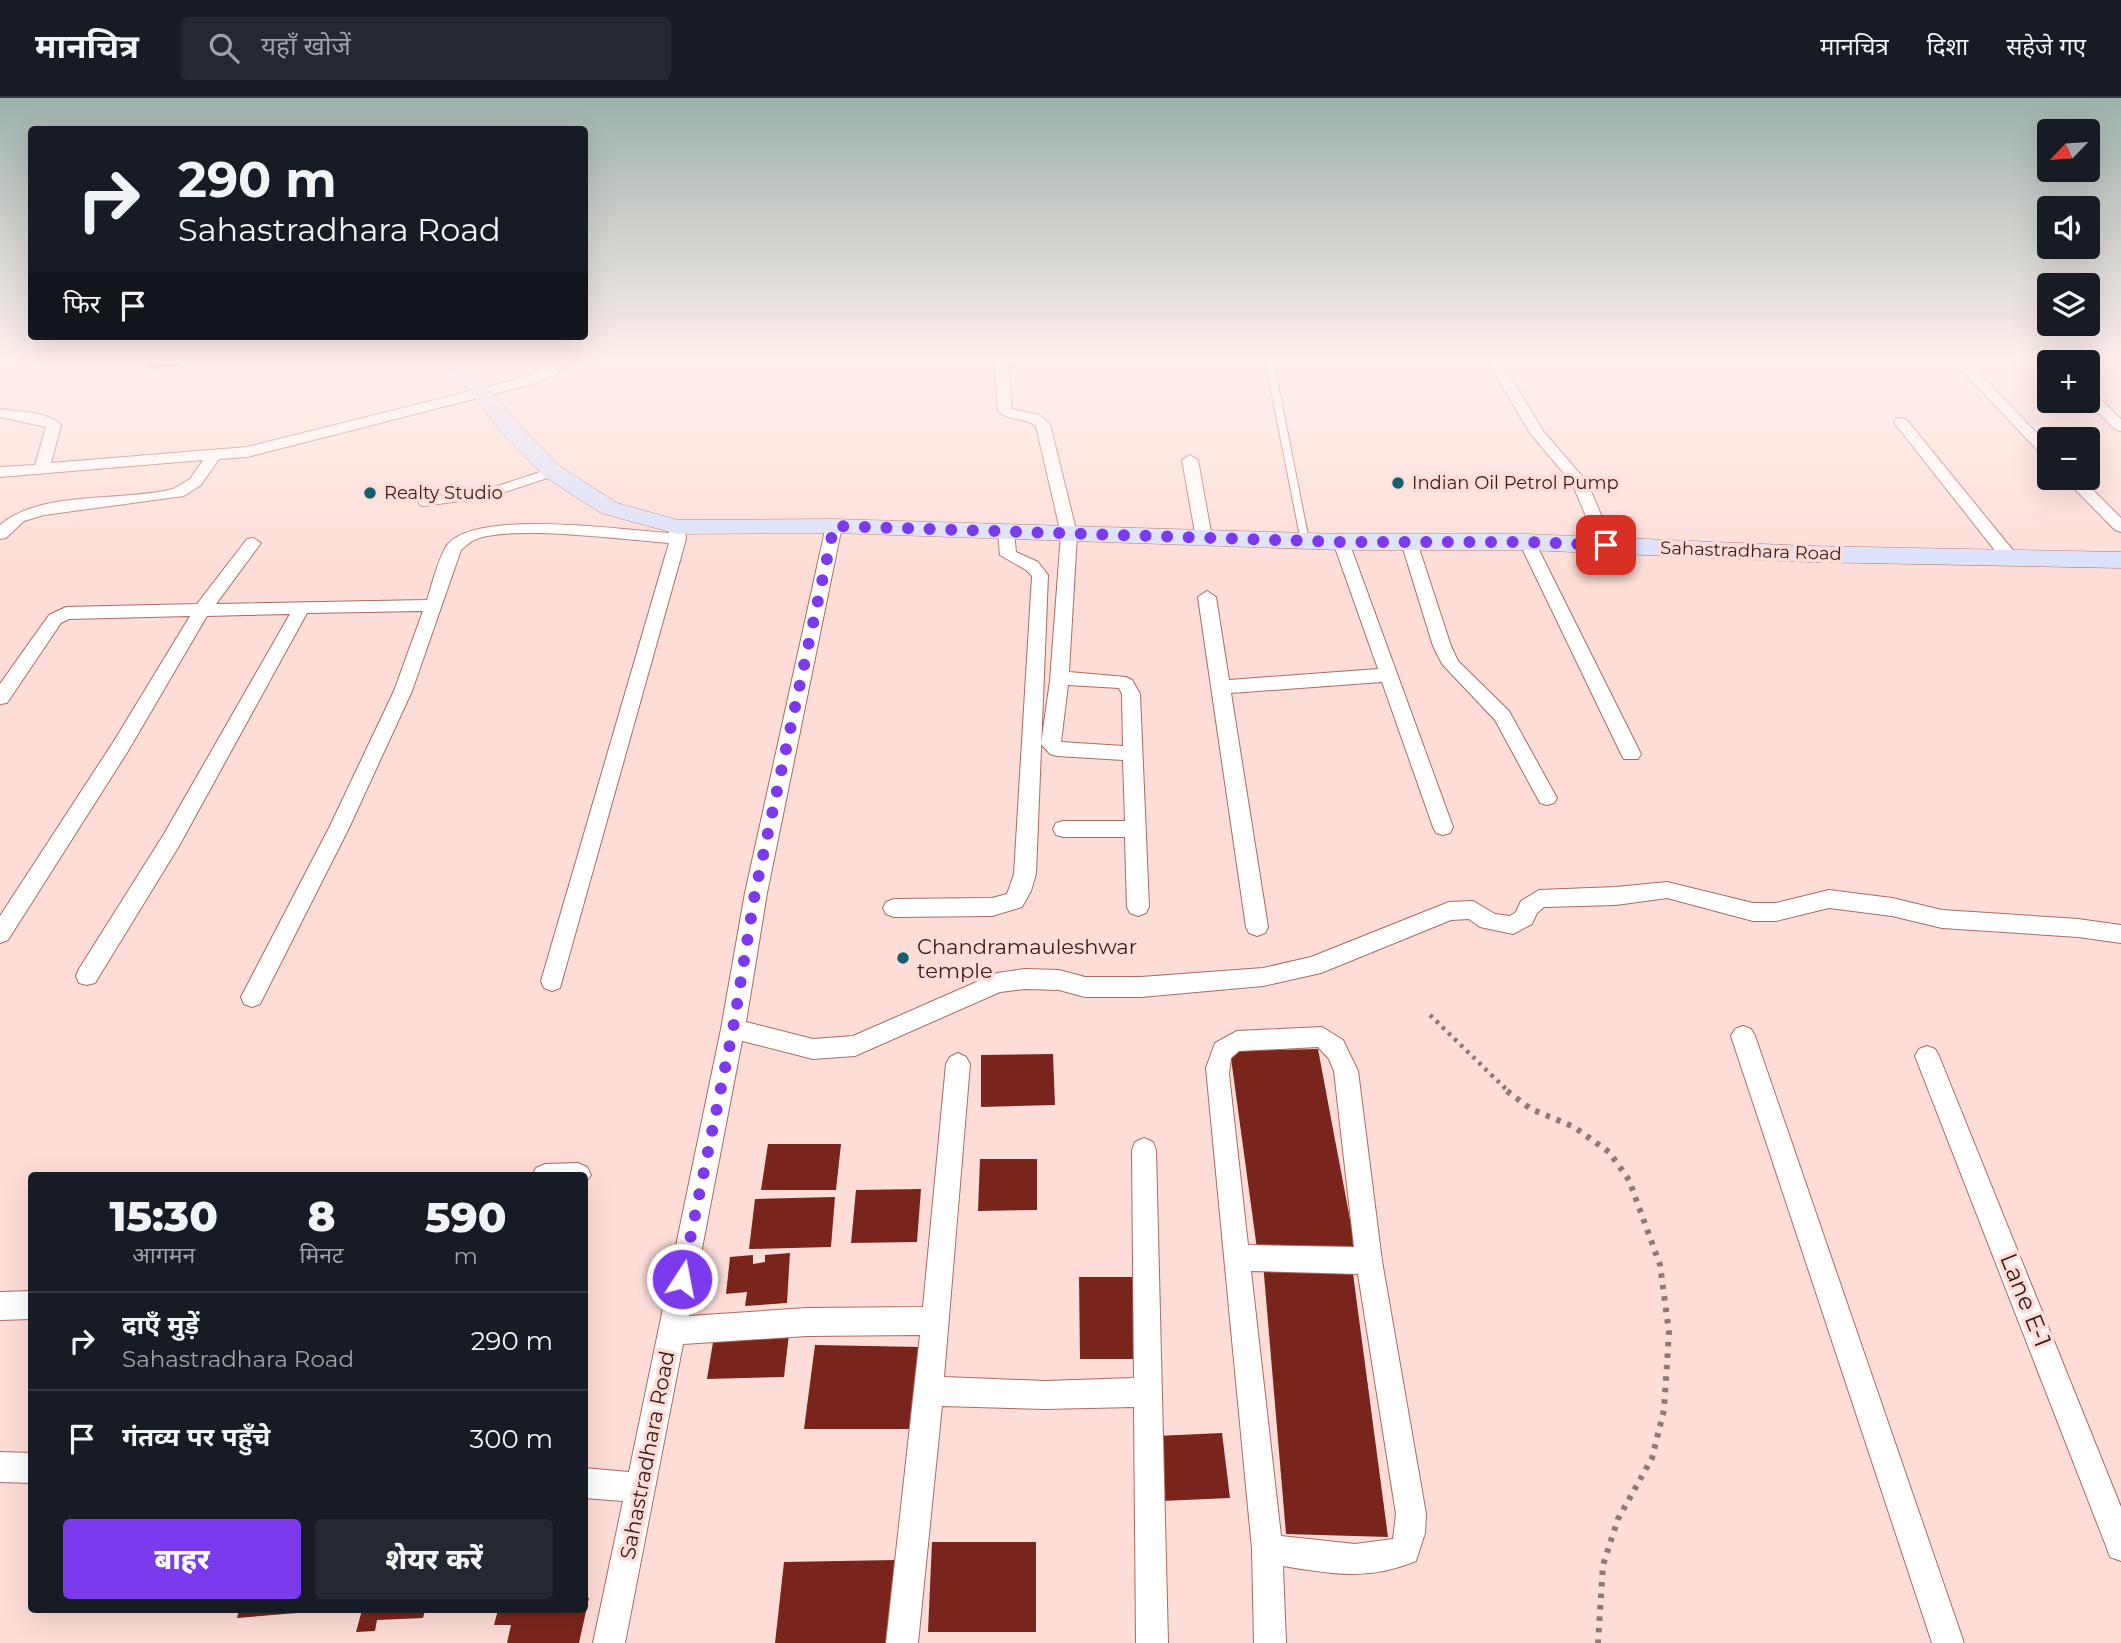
<!DOCTYPE html>
<html lang="hi">
<meta charset="utf-8">
<style>
:root{--surface:#171b24;--page:#242831;--text:#f1f3f6;--muted:#9ea1a6;--line:#363941;--accent:#7c3aed}
body{margin:0;font-family:Montserrat,"Noto Sans Devanagari",sans-serif;background:var(--page);color:var(--text);height:100vh;display:flex;flex-direction:column;font-size:26px;white-space:nowrap}
*{box-sizing:border-box;margin:0}
p{font-size:23px;color:var(--muted)}
.icon{flex:none;width:38px;height:38px;fill:none;stroke:currentColor;stroke-width:2;stroke-linecap:round;stroke-linejoin:round}
.map{position:relative;flex:1;overflow:hidden}
.sheet{position:absolute;left:28px;top:1074px;width:560px;height:441px;display:flex;flex-direction:column;background:var(--surface);border-radius:7px;box-shadow:0 7px 28px #0002}
.sheet>*{flex:none}
.banner{position:absolute;left:28px;top:28px;width:560px;height:214px;border-radius:7px;box-shadow:0 7px 28px #0002;background:#171b24;color:var(--text);overflow:hidden}
.needle{width:46px;rotate:245deg}
.controls{position:absolute;left:2037px;top:21px;display:grid;gap:14px}
.controls a{display:grid;place-items:center;width:63px;height:63px;border-radius:7px;background:var(--surface);box-shadow:0 7px 28px #0002;font-size:35px}
.pin{position:absolute;display:grid;place-items:center;width:60px;height:60px;color:#fff;margin:-30px;border-radius:14px;box-shadow:0 4px 10px #0006}
.me{position:absolute;width:77px;margin:-38px;rotate:11deg;stroke-linejoin:round;filter:drop-shadow(0 0 5px #0008)}
.turn{display:flex;align-items:center;gap:24px;height:147px;padding:0 35px;font-size:32px}
.turn .icon{width:91px;height:91px;stroke-width:2.5}
.turn b{display:block;font-size:49px;line-height:60px}
.then{display:flex;align-items:center;height:66px;padding:0 35px;background:#0003;gap:14px;font-size:26px}
.eta{display:flex;justify-content:space-evenly;align-items:center;height:119px;text-align:center}
.eta b{font-size:42px;font-weight:800;line-height:49px}
.primary-button{display:flex;gap:14px;margin-top:auto;padding:14px 35px}
.primary-button a{flex:1;height:80px;border-radius:7px;background:var(--accent);color:#fff;font-size:28px;font-weight:800;line-height:80px;text-align:center}
.primary-button a+a{background:var(--page);color:var(--text)}
ul{padding:0;list-style:none}
li{display:flex;align-items:center;gap:21px;height:98px;padding:0 35px;border-top:2px solid var(--line)}
li div{flex:1}
li b{display:block;font-size:26px}
li em{font-style:normal}
header{display:flex;align-items:center;gap:42px;box-sizing:border-box;height:98px;padding:0 35px;background:var(--surface);border-bottom:2px solid var(--line)}
header strong{font-size:33px}
nav{display:flex;gap:38px;margin-inline-start:auto;font-size:24px}
.search{width:490px;height:63px;background:var(--page);display:flex;align-items:center;gap:18px;box-sizing:border-box;padding:0 24px;border-radius:7px;color:var(--muted);font-size:26px}
.map>svg:first-child{display:block}
.building{fill:#79251c}
.lines{fill:none;stroke-linecap:round;stroke-linejoin:round}
.lane-casing{stroke:#af695e;stroke-width:10}
.street-casing{stroke:#af695e;stroke-width:2}
.secondary-casing{stroke:#af695e;stroke-width:1}
.path-far1{stroke:#957671;stroke-width:4.5;stroke-dasharray:3.5 5;stroke-linecap:butt}
.path{stroke:#957671;stroke-width:6;stroke-dasharray:4.5 7;stroke-linecap:butt}
.lane{stroke:#fff;stroke-width:8}
.street{fill:#fff;fill-rule:evenodd}
.secondary{fill:#d9e1fc;fill-rule:evenodd}
.route{stroke:#7c3aed;stroke-width:12;stroke-dasharray:0 21.6}
.poi-dot{fill:#13606c;stroke:#feddd8;stroke-width:2.5}
.labels{text-anchor:middle;dominant-baseline:central;stroke-width:7;stroke-linejoin:round;paint-order:stroke}
.far-poi-label{font-size:18px;fill:#381b17;stroke:#feddd8;text-anchor:start}
.far-street-label{font-size:18px;fill:#381b17;stroke:#feddd8}
.poi-label{font-size:21px;fill:#381b17;stroke:#feddd8;text-anchor:start}
.street-label{font-size:21px;fill:#381b17;stroke:#feddd8}
.near-street-label{font-size:24px;fill:#381b17;stroke:#feddd8}
</style>
<header>
<strong>मानचित्र</strong>
<div class="search"><svg class="icon" aria-label="search" viewBox="0 0 24 24"><circle cx="10" cy="10" r="6"/><path d="M15 15l6 6"/></svg>यहाँ खोजें</div>
<nav><a>मानचित्र</a><a>दिशा</a><a>सहेजे गए</a></nav>
</header>
<div class="map">
<svg width="2121" height="1545" viewBox="0 0 2121 1545">
<rect width="100%" height="100%" fill="#feddd8"/>
<g class="building">
<path d="M152,261H183L178,268L146,271Z"/>
<path d="M1318,951L1355,1148L1257,1151L1230,953Z"/>
<path d="M1053,956L1055,1007L981,1009V957Z"/>
<path d="M768,1046H841L836,1092H761Z"/>
<path d="M980,1061H1037V1112L978,1113Z"/>
<path d="M921,1091L917,1144L851,1145L856,1092Z"/>
<path d="M835,1099L831,1149L749,1151L755,1101Z"/>
<path d="M790,1155L787,1205L745,1208L747,1194L726,1196L730,1159L753,1157V1166L765,1164V1157Z"/>
<path d="M1263,1165L1352,1168L1388,1439L1286,1436Z"/>
<path d="M1079,1179H1141L1144,1261H1080Z"/>
<path d="M789,1236L784,1279L707,1281L714,1238Z"/>
<path d="M815,1247L921,1249L914,1331H804Z"/>
<path d="M1222,1335L1230,1400L1162,1403L1156,1338Z"/>
<path d="M932,1444H1036V1534H928Z"/>
<path d="M895,1462L890,1545H775L784,1464Z"/>
<path d="M584,1500H589L579,1545H507L511,1527H494L498,1512L551,1515L552,1512H584Z"/>
<path d="M239,1512H310V1514L237,1520Z"/>
<path d="M362,1512H425L423,1520L377,1522L375,1533L356,1534Z"/>
</g>
<g class="lines">
<defs>
<g id="lane">
<path d="M1269,261L1305,443"/>
<path d="M423,404L489,395L553,374"/>
</g>
<g id="street">
<path d="M560,261H577L553,278L533,286L247,359L219,361L201,387L184,398L44,417L24,423L6,440L0,441V427C41,392 121,404 173,391L190,381L203,362L0,379V369L35,367L46,329L0,319V311C19,314 47,313 61,327L51,365L247,349L523,280Z"/>
<path d="M994,261H1008L1012,311L1039,317L1050,326L1077,436L1069,574L1126,579L1132,582L1140,596L1149,809L1146,815L1138,818L1130,815L1127,809L1125,739H1063L1056,737L1053,731L1056,725L1063,723H1125L1123,662L1057,658L1050,656L1041,646L1050,583L1061,436L1036,328C1024,319 1008,323 998,313ZM1068,587L1119,590L1122,596L1123,648L1061,644Z"/>
<path d="M1486,261H1500L1543,333L1587,384L1614,447L1612,451H1600L1598,447L1572,385L1530,335Z"/>
<path d="M1951,261H1966L2049,348V360L2044,359Z"/>
<path d="M2042,261H2057L2059,264H2049V267Z"/>
<path d="M2088,293L2093,294L2121,321V333L2116,332L2086,303Z"/>
<path d="M1901,320L1906,321L2016,456L2018,460L2016,464H2004L1896,327L1894,324L1896,321Z"/>
<path d="M1190,357L1198,362L1212,440L1204,445L1196,440L1182,362Z"/>
<path d="M2064,380H2081L2121,420V434L2115,432Z"/>
<path d="M834,423L842,428L767,795L746,924L813,941L853,938L997,875L1025,871L1059,872L1085,879H1141L1263,870L1311,859L1449,804L1473,803L1495,816L1510,818L1516,814L1521,803L1539,792L1616,789L1667,784L1753,805H1776L1829,792L1892,800L1942,812L2078,821L2121,827V845L2078,839L1942,830L1892,818L1829,810L1776,823H1753L1667,800L1616,807L1544,809L1537,815L1532,826L1513,836L1480,829L1469,821L1451,822L1321,875L1263,888L1141,899H1085L1059,892L1025,891L1000,894L855,958L813,961L742,943L689,1218L807,1210L923,1209L946,966L950,959L958,955L966,959L970,966L944,1279L1045,1283L1134,1280L1132,1052L1135,1044L1144,1040L1153,1044L1156,1052L1168,1545H1136L1134,1309L1045,1311L942,1308L918,1545H886L920,1237L807,1238L683,1246L625,1545H593L623,1403L584,1400V1370L629,1374L721,931L745,795L826,428Z"/>
<path d="M677,424L685,429L686,441L560,890L552,893L544,890L541,883L669,445C626,442 509,426 474,442C470,444 465,449 461,452L412,593L349,730L260,906L252,909L244,906L241,899L329,730L394,593L423,513L307,515L179,748L95,885L87,887L79,885L76,878L79,871L164,736L290,516L207,518L128,653L8,842L0,845V818L114,643L190,518L69,521L61,525L7,605L0,606V586L49,517L66,509L197,506L247,441L253,440L261,445L216,506L427,502C432,487 439,457 448,446C479,411 623,432 669,435V429Z"/>
<path d="M1006,429L1014,434L1016,454L1038,464L1048,477L1036,776L1031,793L1022,809L992,818L894,819L886,816L883,810L886,804L894,801L992,800L1007,796L1014,776L1032,478L1026,472L1000,457L998,434Z"/>
<path d="M1341,439L1349,444L1453,729L1450,735L1443,737L1436,735L1433,729L1382,584L1231,595L1268,829L1265,835L1257,838L1249,835L1246,829L1198,499L1207,493L1216,499L1229,582L1378,571L1333,444Z"/>
<path d="M1409,439L1417,444L1451,548L1458,563L1509,613L1557,700L1554,705L1547,707L1540,705L1495,622L1442,566L1433,548L1401,444Z"/>
<path d="M1527,439L1535,444L1641,656L1638,661H1624L1621,656L1519,444Z"/>
<path d="M1743,928L1751,931L1755,938L1964,1545H1932L1731,938L1735,931Z"/>
<path d="M1322,929L1343,942L1358,973L1382,1163L1426,1416L1425,1435L1416,1463C1368,1483 1332,1476 1283,1468L1286,1545H1254L1252,1451L1206,970L1215,945L1237,933ZM1318,949L1329,961L1334,973L1354,1149L1248,1147L1229,976L1231,960L1239,953ZM1251,1173L1358,1176L1396,1416L1393,1441L1355,1446L1281,1438Z"/>
<path d="M1927,948L1935,951L1939,958L2121,1409V1463L2110,1459L2106,1448L1915,958L1919,951Z"/>
<path d="M578,1065L587,1069L591,1077L584,1086V1078H532L536,1070L545,1066Z"/>
<path d="M32,1193V1221L0,1222V1194Z"/>
<path d="M0,1354L32,1355V1385L0,1384Z"/>
</g>
<path id="secondary" d="M445,261H466L516,323L561,369L617,405L678,422L834,421L1341,436H1527L1809,448L2121,454V470L1809,464L1527,452H1341L834,435L677,436L601,415L545,379L500,333Z"/>
</defs>
<use href="#lane" class="lane-casing"/>
<use href="#street" class="street-casing"/>
<use href="#secondary" class="secondary-casing"/>
<path class="path-far1" d="M1430,917L1510,995"/>
<path class="path" d="M1507,993L1531,1011L1574,1029L1609,1054L1629,1082L1660,1167L1669,1234L1664,1312L1652,1360L1618,1421L1603,1467L1598,1545"/>
<use href="#lane" class="lane"/>
<use href="#street" class="street"/>
<use href="#secondary" class="secondary"/>
</g>
<linearGradient id="sky" x2="0" y2="1"><stop stop-color="#9db0aa"/><stop offset="0.55" stop-color="#fff0ed"/><stop offset="1" stop-color="#fff0ed" stop-opacity="0"/></linearGradient>
<rect width="2121" height="477" fill="url(#sky)"/>
<g class="lines">
<path class="route" d="M682,1181L733,931L755,795L834,428L1341,444H1527L1606,447"/>
</g>
<g class="poi-dot">
<circle cx="1398" cy="385" r="7"/>
<circle cx="370" cy="395" r="7"/>
<circle cx="903" cy="860" r="7"/>
</g>
<g class="labels">
<g class="far-poi-label">
<text x="1412" y="385">Indian Oil Petrol Pump</text>
<text x="384" y="395">Realty Studio</text>
</g>
<g class="far-street-label">
<text transform="translate(1751 453) rotate(2)">Sahastradhara Road</text>
</g>
<g class="poi-label">
<text x="917" y="848">Chandramauleshwar<tspan x="917" dy="24">temple</tspan></text>
</g>
<g class="street-label">
<text transform="translate(647 1357) rotate(-79)">Sahastradhara Road</text>
</g>
<g class="near-street-label">
<text transform="translate(2026 1202) rotate(68)">Lane E-1</text>
</g>
</g>
</svg>
<div class="controls">
<a><svg class="needle" viewBox="-14 -14 28 28"><path d="M0-13l5 13h-10z" fill="#e53935"/><path d="M0 13l5-13h-10z" fill="#9ea1a6"/></svg></a>
<a><svg class="icon" aria-label="sound" viewBox="0 0 24 24"><path d="M4 9h4l5-4v14l-5-4H4zM17 9q2 3 0 6"/></svg></a>
<a><svg class="icon" aria-label="layers" viewBox="0 0 24 24"><path d="M12 4l9 5-9 5-9-5zM3 14l9 5 9-5"/></svg></a>
<a>+</a>
<a>−</a>
</div>
<div class="pin" style="left:1606px;top:447px;background:#d93025"><svg class="icon" aria-label="arrive" viewBox="0 0 24 24"><path d="M6 21V4h12l-3 4 3 4H6"/></svg></div>
<svg class="me" style="left:682px;top:1181px" viewBox="-20 -20 40 40"><circle r="17" fill="#7c3aed" stroke="#fff" stroke-width="3"/><path d="M0-11L8 9 0 5-8 9z" fill="#fff"/></svg>
<div class="banner">
<div class="turn"><svg class="icon" aria-label="right" viewBox="0 0 24 24"><path d="M7 20v-9h11M14 6l5 5-5 5"/></svg><div><b>290 m</b>Sahastradhara Road</div></div>
<div class="then">फिर<svg class="icon" aria-label="arrive" viewBox="0 0 24 24"><path d="M6 21V4h12l-3 4 3 4H6"/></svg></div>
</div>
<section class="sheet">
<div class="eta">
<div><b>15:30</b><p>आगमन</p></div>
<div><b>8</b><p>मिनट</p></div>
<div><b>590</b><p>m</p></div>
</div>
<ul>
<li><svg class="icon" aria-label="right" viewBox="0 0 24 24"><path d="M7 20v-9h11M14 6l5 5-5 5"/></svg><div><b>दाएँ मुड़ें</b><p>Sahastradhara Road</p></div><em>290 m</em></li>
<li><svg class="icon" aria-label="arrive" viewBox="0 0 24 24"><path d="M6 21V4h12l-3 4 3 4H6"/></svg><div><b>गंतव्य पर पहुँचे</b></div><em>300 m</em></li>
</ul>
<div class="primary-button"><a>बाहर</a><a>शेयर करें</a></div>
</section>
</div>
